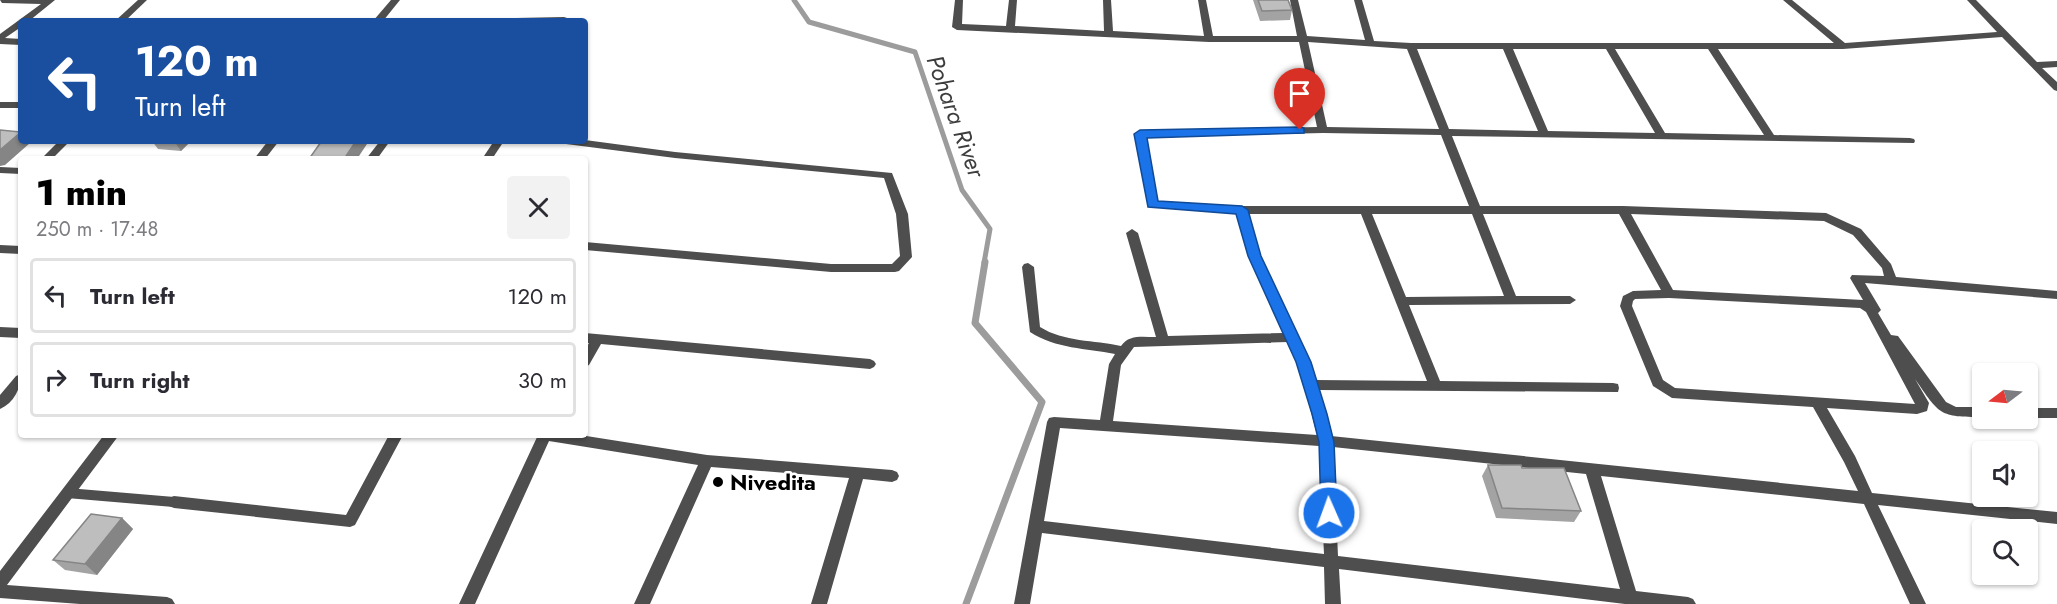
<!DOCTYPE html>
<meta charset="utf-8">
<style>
:root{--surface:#fff;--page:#f2f2f3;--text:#2b2b33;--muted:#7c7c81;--line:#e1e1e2;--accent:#000}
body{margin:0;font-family:Jost,sans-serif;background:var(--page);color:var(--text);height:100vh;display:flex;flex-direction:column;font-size:22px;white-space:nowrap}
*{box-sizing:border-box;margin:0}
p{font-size:20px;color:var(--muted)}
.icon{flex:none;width:33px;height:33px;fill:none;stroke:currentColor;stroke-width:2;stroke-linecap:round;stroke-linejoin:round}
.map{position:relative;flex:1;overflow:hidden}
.side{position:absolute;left:18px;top:156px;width:570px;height:282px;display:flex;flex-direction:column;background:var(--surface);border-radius:6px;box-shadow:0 2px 4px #0004}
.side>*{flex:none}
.top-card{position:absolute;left:18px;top:18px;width:570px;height:126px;border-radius:6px;box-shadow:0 2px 4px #0004;background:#1a4fa0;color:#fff;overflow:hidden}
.needle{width:39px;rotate:254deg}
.fabs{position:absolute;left:1972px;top:363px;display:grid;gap:12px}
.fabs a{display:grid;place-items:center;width:66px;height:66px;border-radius:6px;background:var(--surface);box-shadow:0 2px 4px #0004;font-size:30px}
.pin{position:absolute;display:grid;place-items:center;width:51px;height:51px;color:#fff;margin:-62px -26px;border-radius:50% 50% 50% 0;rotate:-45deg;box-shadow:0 0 6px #0007}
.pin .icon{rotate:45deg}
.me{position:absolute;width:66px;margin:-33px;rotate:358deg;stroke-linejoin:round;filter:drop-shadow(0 0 4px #0008)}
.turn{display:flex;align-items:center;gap:21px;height:126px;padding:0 18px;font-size:27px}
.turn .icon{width:78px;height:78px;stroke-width:2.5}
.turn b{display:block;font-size:42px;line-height:51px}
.round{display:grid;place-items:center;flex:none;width:63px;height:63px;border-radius:6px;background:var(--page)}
.overview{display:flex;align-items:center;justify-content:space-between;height:102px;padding:0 18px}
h1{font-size:36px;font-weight:800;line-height:45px;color:var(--accent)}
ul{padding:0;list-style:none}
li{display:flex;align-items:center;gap:18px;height:75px;margin:0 12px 9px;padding:0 6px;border:3px solid var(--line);border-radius:6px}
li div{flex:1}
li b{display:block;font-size:22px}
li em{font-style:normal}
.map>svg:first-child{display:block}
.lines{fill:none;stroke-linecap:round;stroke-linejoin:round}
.stream-far1{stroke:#9c9c9c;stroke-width:5}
.stream{stroke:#9c9c9c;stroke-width:7}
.lane{stroke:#4e4e4e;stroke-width:10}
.street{fill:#4e4e4e;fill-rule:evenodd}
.wall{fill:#a3a3a3}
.shaded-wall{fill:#858585}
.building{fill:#bebebe;stroke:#858585;stroke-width:1.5}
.route{fill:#1a73e8;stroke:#114b97;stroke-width:1.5}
.poi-dot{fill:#000;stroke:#fff;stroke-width:2}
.labels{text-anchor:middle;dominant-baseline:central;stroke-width:5;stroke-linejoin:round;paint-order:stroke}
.poi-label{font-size:22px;font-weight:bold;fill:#000;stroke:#fff;text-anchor:start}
.water-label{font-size:24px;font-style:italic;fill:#3d3d3d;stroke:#fff}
</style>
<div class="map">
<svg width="2057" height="604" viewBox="0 0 2057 604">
<rect width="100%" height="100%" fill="#fff"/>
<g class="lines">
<path class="stream-far1" d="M794,0L809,22L915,52L962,190L990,229L984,263"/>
<path class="stream" d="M966,604L1042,402L975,323L985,262"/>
<path class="lane" d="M67,493L174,502"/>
<g class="street">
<path d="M0,0H55L29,21H21V27L5,38L21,39V45L0,44V34L41,4L2,3Z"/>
<path d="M138,0H147L125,21H115Z"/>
<path d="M391,0H400L383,21H373Z"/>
<path d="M955,0H963L962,24L1006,26L1009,0H1017L1015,26L1104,31L1103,0H1111L1113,31L1204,36L1198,0H1206L1213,36H1297L1290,0H1298L1307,36L1365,40L1354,0H1362L1374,41L1411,43H1834L1783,0H1792L1845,43L1997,32L1967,0H1976L2037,62L2057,61V67L2042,68L2057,82V91L2054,90L2002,37L1843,49H1718L1774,135L1910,138L1914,139L1915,141L1914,143L1452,136L1480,206H1623L1826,213L1861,229L1891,264L1896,277L2057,291V299L1865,283L1881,310L1878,313L1891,335L1898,336L1946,402L1956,407H1983V417C1939,417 1940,415 1915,379L1929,403L1927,411L1917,414L1827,408L1855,456L1872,493L2057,512V524L1878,505L1926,604H1910L1864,504L1601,476L1636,591L1688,597L1693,599L1696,604H1625L1339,569L1341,604H1325L1324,567L1042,533L1030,604H1014L1047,422L1049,418L1054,417L1100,420L1109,364L1115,354C1086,348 1056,349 1030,332L1022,267L1024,264L1028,263L1034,267L1040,327C1064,342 1094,340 1121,346C1129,334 1143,337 1156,337L1126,233L1132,229L1138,233L1168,336L1284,333L1249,256L1237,213L1149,207L1135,134L1140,131L1317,127L1299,42H1209L957,30L952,27ZM1308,42L1407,49L1439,129L1327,127ZM1417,49H1503L1538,131L1449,129ZM1513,49H1606L1655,133L1548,131ZM1615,49H1708L1764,135L1665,133ZM1323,133L1441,135L1469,206H1242L1158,201L1146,137ZM1249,214H1361L1427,381L1315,380L1310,362L1261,256ZM1372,214H1472L1504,296L1406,297ZM1483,214H1619L1661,290L1633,291L1623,296L1620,306L1653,386L1672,398L1813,407L1844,462L1858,491L1331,436L1318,390L1618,392L1619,388L1618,384L1613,383L1440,381L1409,305L1570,304L1576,300L1570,296H1516ZM1631,214L1824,221L1853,235L1882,268L1884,276L1852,275L1850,278L1863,300L1673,290ZM1669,298L1860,308L1866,312L1915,404L1675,388L1663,380L1632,306L1633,301L1635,299ZM1288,342L1298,362L1317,435L1113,421L1121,365L1134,347ZM1060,428L1319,446L1324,554L1044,521ZM1333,447L1586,474L1620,589L1338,556Z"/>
<path d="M564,17L567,18L568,21H511L516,18Z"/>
<rect x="0" y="102" width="21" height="6"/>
<path d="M585,140L675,152L892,173L908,214L912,257L899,271L895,272H831L585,250V242L831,264H892L900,256L896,214L884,178L675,158L566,144L561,141Z"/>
<path d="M59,141H70L52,159H41Z"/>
<path d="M268,141H279L265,159H254Z"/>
<path d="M380,141H390L377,159H366Z"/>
<path d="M494,141H504L492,159H482Z"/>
<path d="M0,167L21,168V174L0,173Z"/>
<path d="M0,245L21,246V254L0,253Z"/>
<path d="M0,327L21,328V338L0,337Z"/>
<path d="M585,333L870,359L874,361L876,364L874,367L870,369L601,344L589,365L585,367V350L589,343H585Z"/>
<path d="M21,374C21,388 14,403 0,409V395L16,376Z"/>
<rect x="2028" y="408" width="29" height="10"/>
<path d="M104,435H119L7,585L167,597L172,599L175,604H80L0,598V571Z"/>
<path d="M389,435H403L355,525L350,527L174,508L169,506L167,502L169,498L174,496L346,515Z"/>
<path d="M538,435H580L707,455L892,470L897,472L899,476L897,480L892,482L863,479L827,604H811L849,478L711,467L650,604H634L698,465L549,441L475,604H459Z"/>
</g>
</g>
<g class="wall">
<path d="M1253,0H1288L1292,10L1290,20L1260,21Z"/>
<path d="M31,141H57L52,144L32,142Z"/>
<path d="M152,141H191L181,151L158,149Z"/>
<path d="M1488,465L1522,468L1581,511L1574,522L1496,518L1482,476Z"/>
<path d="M122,518L133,529L97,575L65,570L53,560Z"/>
</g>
<g class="shaded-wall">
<path d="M21,132V141H28L30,143L5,165L0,166V150Z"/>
<path d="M50,141H57L52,144Z"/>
<path d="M174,141H191L181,151Z"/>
<path d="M356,141H369L357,159H344Z"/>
<path d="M122,518L133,529L97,575L85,564Z"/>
</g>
<g class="building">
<path d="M1258,0H1288L1292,10L1262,11Z"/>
<path d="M0,130L21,132L0,150Z"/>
<path d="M326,141H356L344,159H309L321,142Z"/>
<path d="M1488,465H1521L1522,468H1564L1581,511L1502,508Z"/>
<path d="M91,514L122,518L85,564L53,560Z"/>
</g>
<path class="route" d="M1300,127L1304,128V133L1147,138L1158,201L1242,206L1248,210L1261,256L1311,362L1327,414L1334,442L1337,513L1335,518L1329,520L1323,518L1321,513L1319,442L1312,414L1296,362L1248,256L1236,214L1148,207L1134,134L1140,130Z"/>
<circle class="poi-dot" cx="718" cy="482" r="6"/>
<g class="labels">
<g class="poi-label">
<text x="730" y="482">Nivedita</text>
</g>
<g class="water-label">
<text transform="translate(956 116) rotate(70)">Pohara River</text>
</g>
</g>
</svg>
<div class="fabs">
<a><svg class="needle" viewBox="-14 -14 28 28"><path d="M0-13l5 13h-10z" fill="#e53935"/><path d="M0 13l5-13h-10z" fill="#7c7c81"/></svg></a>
<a><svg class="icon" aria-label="sound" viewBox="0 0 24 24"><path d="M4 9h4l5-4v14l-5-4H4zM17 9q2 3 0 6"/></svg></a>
<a><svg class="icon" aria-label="search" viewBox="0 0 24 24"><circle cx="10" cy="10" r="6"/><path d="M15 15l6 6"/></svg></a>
</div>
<div class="pin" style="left:1300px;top:130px;background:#d93025"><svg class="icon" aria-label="arrive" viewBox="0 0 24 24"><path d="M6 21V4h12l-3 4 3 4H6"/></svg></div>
<svg class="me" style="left:1329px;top:513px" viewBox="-20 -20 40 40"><circle r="17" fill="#1a73e8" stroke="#fff" stroke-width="3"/><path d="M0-11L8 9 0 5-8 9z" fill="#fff"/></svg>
<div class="top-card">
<div class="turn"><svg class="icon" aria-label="left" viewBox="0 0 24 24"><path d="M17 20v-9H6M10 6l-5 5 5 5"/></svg><div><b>120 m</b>Turn left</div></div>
</div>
<section class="side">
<div class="overview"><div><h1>1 min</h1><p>250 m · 17:48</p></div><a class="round"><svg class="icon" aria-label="close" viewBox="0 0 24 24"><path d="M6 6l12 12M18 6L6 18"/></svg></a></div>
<ul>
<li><svg class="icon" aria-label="left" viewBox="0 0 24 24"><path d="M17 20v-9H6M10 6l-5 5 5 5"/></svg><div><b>Turn left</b></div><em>120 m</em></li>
<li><svg class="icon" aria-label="right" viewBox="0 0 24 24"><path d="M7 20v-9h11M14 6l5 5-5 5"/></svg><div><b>Turn right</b></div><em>30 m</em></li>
</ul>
</section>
</div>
